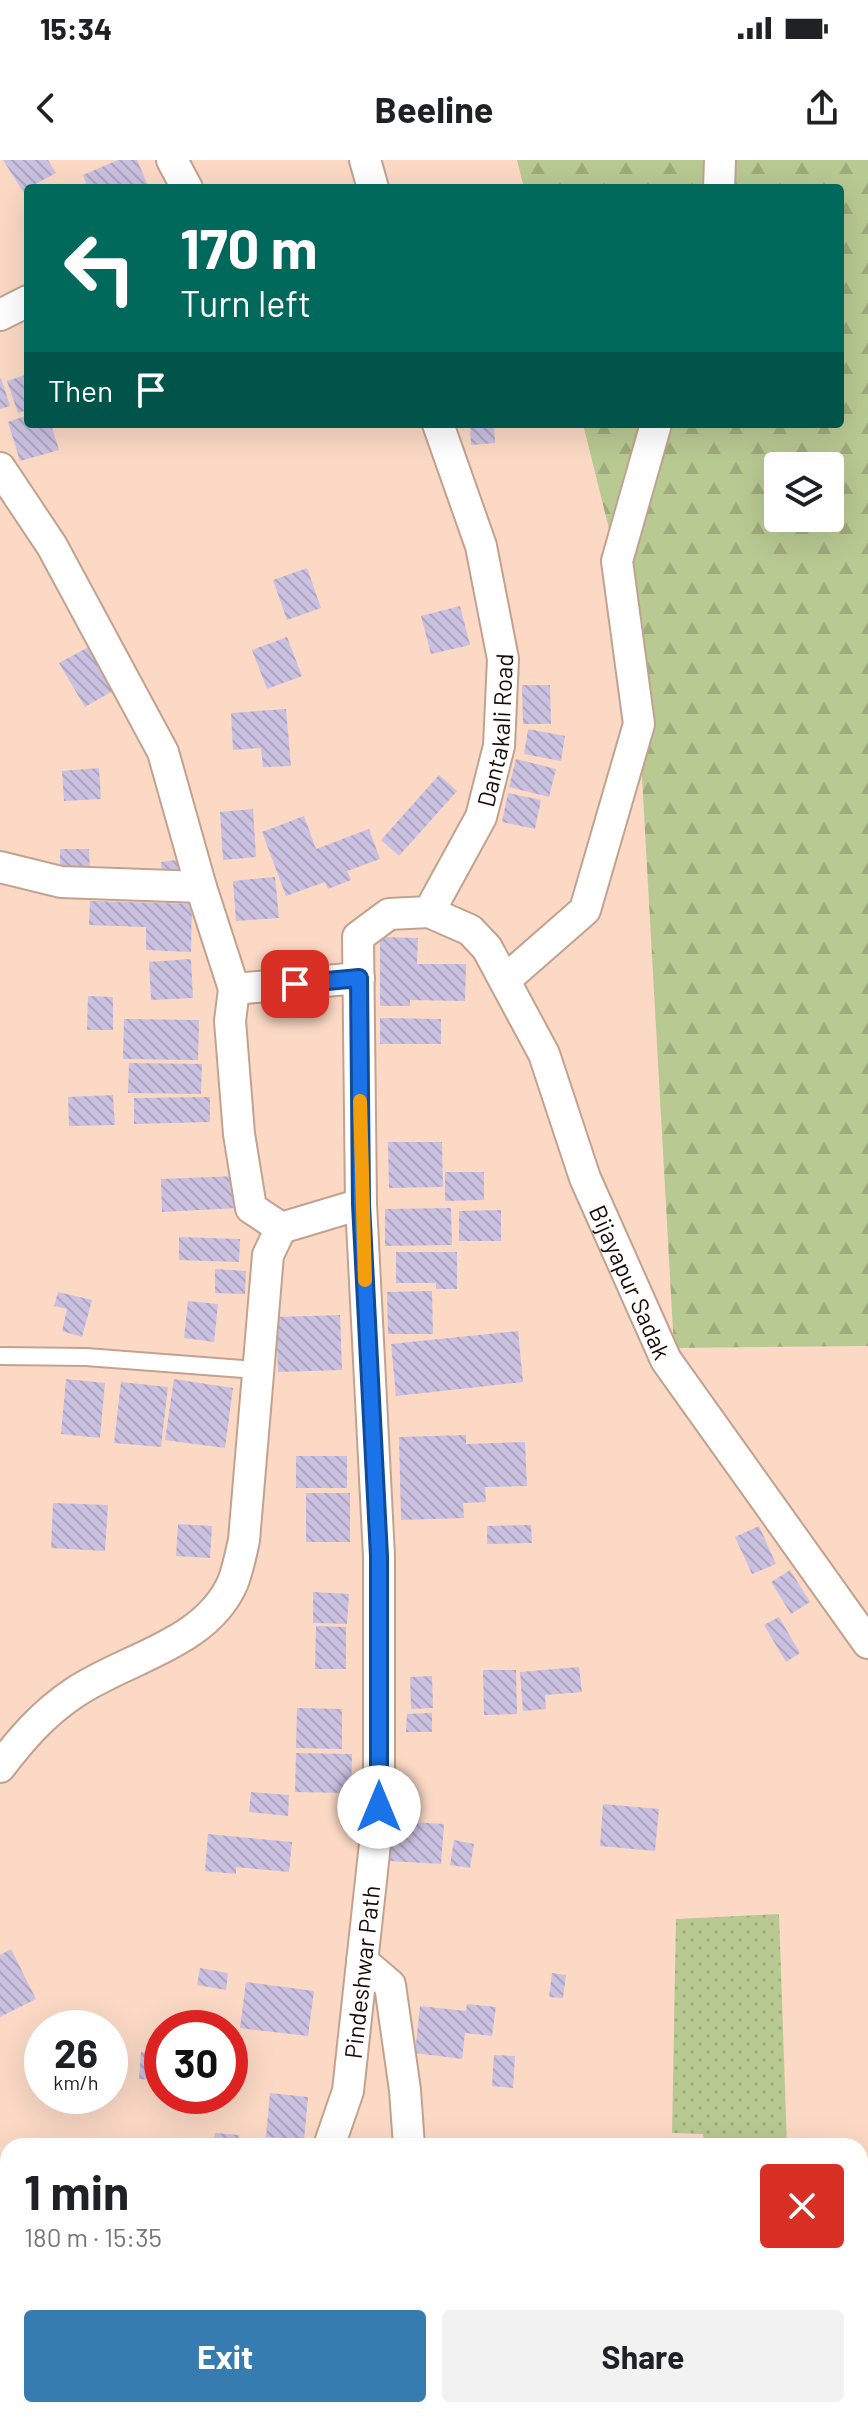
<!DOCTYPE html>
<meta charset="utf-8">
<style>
:root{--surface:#fff;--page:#f2f2f2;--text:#202124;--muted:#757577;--accent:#367cb1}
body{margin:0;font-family:Barlow,sans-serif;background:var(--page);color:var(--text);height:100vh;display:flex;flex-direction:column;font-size:30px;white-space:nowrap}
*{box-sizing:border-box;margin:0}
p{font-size:26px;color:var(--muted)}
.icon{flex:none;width:44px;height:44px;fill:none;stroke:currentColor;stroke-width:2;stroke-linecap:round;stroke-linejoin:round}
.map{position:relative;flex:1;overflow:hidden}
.sheet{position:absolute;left:0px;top:1978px;width:868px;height:280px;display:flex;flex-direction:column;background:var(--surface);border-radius:24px 24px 0 0;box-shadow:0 8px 32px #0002}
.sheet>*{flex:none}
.guide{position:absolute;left:24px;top:24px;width:820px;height:244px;border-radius:8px;box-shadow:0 8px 32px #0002;background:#00695c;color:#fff;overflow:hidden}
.tools{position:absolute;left:764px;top:292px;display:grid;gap:16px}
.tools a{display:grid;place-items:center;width:80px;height:80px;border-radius:8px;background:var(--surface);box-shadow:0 8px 32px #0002;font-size:40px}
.speed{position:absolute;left:24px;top:1850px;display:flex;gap:16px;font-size:40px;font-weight:700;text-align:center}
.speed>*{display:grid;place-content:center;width:104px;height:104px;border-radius:50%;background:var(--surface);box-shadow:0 8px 32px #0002;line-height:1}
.speed small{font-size:20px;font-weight:400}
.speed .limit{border:12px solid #d22;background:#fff;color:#111}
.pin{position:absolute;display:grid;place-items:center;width:68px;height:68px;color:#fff;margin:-34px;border-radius:16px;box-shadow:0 4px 12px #0006}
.me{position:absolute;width:88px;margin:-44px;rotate:0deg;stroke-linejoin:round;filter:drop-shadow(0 0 6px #0008)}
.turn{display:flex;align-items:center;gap:28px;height:168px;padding:0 24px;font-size:36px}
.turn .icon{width:104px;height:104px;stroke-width:2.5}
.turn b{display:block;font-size:56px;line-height:68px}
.then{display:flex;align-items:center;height:76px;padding:0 24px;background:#0003;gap:16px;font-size:30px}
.round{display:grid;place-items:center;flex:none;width:84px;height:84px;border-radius:8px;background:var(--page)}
.head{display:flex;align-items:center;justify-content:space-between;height:136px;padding:0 24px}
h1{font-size:48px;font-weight:700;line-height:60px}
.button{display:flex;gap:16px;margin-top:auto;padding:16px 24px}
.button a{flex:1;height:92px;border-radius:8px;background:var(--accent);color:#fff;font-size:32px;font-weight:700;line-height:92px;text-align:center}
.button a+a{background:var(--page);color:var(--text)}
.status{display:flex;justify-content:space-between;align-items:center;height:56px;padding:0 40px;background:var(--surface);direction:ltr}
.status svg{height:22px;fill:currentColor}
header{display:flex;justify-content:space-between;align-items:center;height:104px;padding:0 24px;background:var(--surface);font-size:36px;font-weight:700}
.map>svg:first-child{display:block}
.grass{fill:url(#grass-dots)}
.forest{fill:url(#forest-firs);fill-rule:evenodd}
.building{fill:url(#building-back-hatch)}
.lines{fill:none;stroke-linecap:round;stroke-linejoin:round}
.lane-casing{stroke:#c2a28f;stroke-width:20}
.street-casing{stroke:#c2a28f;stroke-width:34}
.lane{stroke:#fff;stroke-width:16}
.street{stroke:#fff;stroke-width:30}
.route-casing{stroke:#114b97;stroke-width:20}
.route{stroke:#1a73e8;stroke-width:14}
.slow{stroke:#f59e0b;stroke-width:14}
.labels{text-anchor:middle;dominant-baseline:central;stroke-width:6;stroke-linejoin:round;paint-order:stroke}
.street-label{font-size:24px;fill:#160b05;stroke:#fff}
</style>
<div class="status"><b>15:34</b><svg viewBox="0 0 49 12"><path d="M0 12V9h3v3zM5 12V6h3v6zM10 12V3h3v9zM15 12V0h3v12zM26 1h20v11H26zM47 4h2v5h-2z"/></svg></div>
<header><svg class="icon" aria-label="back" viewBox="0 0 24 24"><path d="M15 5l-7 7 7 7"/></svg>Beeline<svg class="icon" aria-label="share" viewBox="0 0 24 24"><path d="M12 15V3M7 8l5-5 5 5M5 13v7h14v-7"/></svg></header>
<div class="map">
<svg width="868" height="2258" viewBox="0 0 868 2258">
<defs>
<pattern id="grass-dots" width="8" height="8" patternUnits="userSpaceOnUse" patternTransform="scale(2)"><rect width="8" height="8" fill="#b9c992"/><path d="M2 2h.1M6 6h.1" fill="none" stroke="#9eab7c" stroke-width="1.8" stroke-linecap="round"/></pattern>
<pattern id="forest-firs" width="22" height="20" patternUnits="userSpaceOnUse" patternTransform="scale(2)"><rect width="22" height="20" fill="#b9c992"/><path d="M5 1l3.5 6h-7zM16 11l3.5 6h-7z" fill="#9eab7c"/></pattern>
<pattern id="building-back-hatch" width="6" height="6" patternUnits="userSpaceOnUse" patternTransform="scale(2)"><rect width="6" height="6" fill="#cac0e0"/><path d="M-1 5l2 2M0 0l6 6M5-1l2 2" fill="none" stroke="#ada4bf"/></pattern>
</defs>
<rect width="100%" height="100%" fill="#fbd9c5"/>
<g class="grass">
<path d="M779,1754L787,1986H704L703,1974L672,1973L676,1759Z"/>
<path d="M860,2237H868V2258H761L760,2250H860Z"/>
</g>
<path class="forest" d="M517,0H868V1186L674,1188L639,564L617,401L583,264H840V28H524ZM778,306H830V358H778Z"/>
<g class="building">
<path d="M3,0H48L56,13L28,28L24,33Z"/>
<path d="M118,0H137L149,28H88L83,15Z"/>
<path d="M28,214V250L18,253L7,221Z"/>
<path d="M1,218L10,246L0,249V219Z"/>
<path d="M28,255V264H51L59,290L20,301L8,262Z"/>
<path d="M470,264H494L495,283L471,285Z"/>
<path d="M307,408L321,448L287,460L273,420Z"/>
<path d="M460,446L470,485L431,494L421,456Z"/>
<path d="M287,477L302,516L267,529L252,490Z"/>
<path d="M92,485L118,528L85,547L59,503Z"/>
<path d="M522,525H550L551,564H523Z"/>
<path d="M286,549L291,606L263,607L261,588L233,590L231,553Z"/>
<path d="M528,569L565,576L561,601L524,594Z"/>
<path d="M516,599L556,609L549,637L509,627Z"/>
<path d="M99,608L101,639L64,641L62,611Z"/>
<path d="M439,615L457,631L399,696L381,680Z"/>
<path d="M508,633L541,640L535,669L502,662Z"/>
<path d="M253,649L256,697L223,700L220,652Z"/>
<path d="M304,656L316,689L369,669L380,699L347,711L351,720L328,729L325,722L286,736L262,672Z"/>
<path d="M60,689H89L90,712L60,711Z"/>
<path d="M184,699L186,715L163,718L161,702Z"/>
<path d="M275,717L279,758L236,761L233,721Z"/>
<path d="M90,741L192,744L191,792L146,790V767L89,765Z"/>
<path d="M380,777L418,778L417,804H466L465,841L410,840V846H380Z"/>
<path d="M191,799L193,838L151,840L149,802Z"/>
<path d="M88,836L113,837V870H87Z"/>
<path d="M380,858L441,859V884H380Z"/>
<path d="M124,859L199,860L198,900L123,899Z"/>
<path d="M129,903L202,904L201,934L128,933Z"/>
<path d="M113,935L115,965L69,966L68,937Z"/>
<path d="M210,937V962L134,964V938Z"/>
<path d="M388,982H442L443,1027L389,1028Z"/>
<path d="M445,1012H484V1040L445,1041Z"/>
<path d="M236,1016L237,1048L162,1052L161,1019Z"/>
<path d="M451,1048L452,1085L385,1086V1049Z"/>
<path d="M501,1050V1081H459V1051Z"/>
<path d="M179,1077L240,1079L239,1102L179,1100Z"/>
<path d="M396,1092H457V1129H436V1123H396Z"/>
<path d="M215,1109L246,1111L245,1134L215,1133Z"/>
<path d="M432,1131L433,1174H388L387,1132Z"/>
<path d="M58,1132L92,1140L82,1177L62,1171L67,1149L54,1146Z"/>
<path d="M188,1141L218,1144L214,1182L184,1178Z"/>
<path d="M340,1155L342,1210L278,1212L276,1157Z"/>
<path d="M518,1171L523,1222L396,1236L391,1184Z"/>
<path d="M66,1219L105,1223L100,1278L61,1274Z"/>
<path d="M174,1219L233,1228L225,1288L165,1280Z"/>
<path d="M121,1222L168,1227L161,1287L114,1283Z"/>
<path d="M466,1275V1284L525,1282L527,1326L485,1327L486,1342L463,1343L464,1358L401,1360L399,1277Z"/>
<rect x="296" y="1296" width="51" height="32"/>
<rect x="306" y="1333" width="44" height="49"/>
<path d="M53,1343L108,1345L105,1391L51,1388Z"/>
<path d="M178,1364L212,1366L210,1398L176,1396Z"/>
<path d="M531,1365L532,1383L487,1384V1366Z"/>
<path d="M759,1366L776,1404L752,1414L735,1377Z"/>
<path d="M790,1410L810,1442L791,1454L771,1422Z"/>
<path d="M313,1432L349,1434L347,1464L313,1463Z"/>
<path d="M779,1457L800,1493L786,1502L764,1465Z"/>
<path d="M316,1466L346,1467V1509H315Z"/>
<path d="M579,1507L582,1532L545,1535L546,1549L523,1551L520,1512Z"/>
<path d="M483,1510H516L517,1554L484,1555Z"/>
<path d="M432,1516L433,1548L411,1549L410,1517Z"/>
<path d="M297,1548L342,1549V1589L296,1588Z"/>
<path d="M432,1553V1572H406L407,1554Z"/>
<path d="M296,1593L352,1594L351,1633L295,1632Z"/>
<path d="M251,1632L289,1635L288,1656L249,1652Z"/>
<path d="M603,1644L659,1649L655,1691L600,1686Z"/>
<path d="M393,1661L444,1664L441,1704L390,1701Z"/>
<path d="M208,1674L292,1682L289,1712L236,1707V1714L205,1711Z"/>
<path d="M454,1680L474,1684L470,1708L450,1705Z"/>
<path d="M11,1789L36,1839L0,1857V1795Z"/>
<path d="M200,1808L228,1813L226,1830L197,1825Z"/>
<path d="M552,1813L566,1815L563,1838L549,1837Z"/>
<path d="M246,1822L314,1831L308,1876L240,1868Z"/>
<path d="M467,1844L496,1847L492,1876L465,1873L462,1899L415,1893L420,1846L466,1851Z"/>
<path d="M141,1892L162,1894V1921L139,1919Z"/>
<path d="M494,1895L515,1896L513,1928L492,1926Z"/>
<path d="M270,1933L308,1937L304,1980L266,1977Z"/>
<path d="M215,1973L239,1975L238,1986H213Z"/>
<path d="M0,2053L8,2070V2078L0,2081Z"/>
<path d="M8,2098V2127L0,2101Z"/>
<path d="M541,2250H566L565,2258L540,2257Z"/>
<rect x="592" y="2250" width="24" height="8"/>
<path d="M640,2250H661L662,2258H624L623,2253Z"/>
</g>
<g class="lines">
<defs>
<path id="lane" d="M0,1196L86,1197L257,1210"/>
<g id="street">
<path d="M172,0L187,28"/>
<path d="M365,0L373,28"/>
<path d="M719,28L720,0"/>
<path d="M0,155L28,141"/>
<path d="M0,308L52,386L163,592L201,727L234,829L230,861L239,974L251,1048L281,1068"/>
<path d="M0,707L61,722L201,727"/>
<path id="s1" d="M429,752L470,770L487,788L544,894L585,1018L666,1200L868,1483"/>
<path d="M505,820L585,750L639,564L617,401L656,264"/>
<path d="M234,829L359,818"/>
<path d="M0,1607C22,1578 44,1553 74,1533C125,1498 206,1485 233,1422C238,1409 241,1394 244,1380L268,1095L281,1068L361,1044"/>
<path d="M362,1801L390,1825L405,1930L409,1986"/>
<path id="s2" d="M329,1986L348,1931L379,1647V1396L361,1044L358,777L389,754L429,752L481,657L499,586L503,499L481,386L438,264"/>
<path d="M0,2153L8,2150"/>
<path d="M423,2250L424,2258"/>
</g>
</defs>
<use href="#lane" class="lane-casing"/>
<use href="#street" class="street-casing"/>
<use href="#lane" class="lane"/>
<use href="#street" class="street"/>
</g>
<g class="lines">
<defs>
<path id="route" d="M295,824L359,818L361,1044L379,1396V1647"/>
</defs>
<use href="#route" class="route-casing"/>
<use href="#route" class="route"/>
<path class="slow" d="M360,941L365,1120"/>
</g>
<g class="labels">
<g class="street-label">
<text stroke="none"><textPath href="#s2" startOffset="1490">Dantakali Road</textPath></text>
<text stroke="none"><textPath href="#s1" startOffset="434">Bijayapur Sadak</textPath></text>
<text stroke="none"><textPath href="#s2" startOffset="178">Pindeshwar Path</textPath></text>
</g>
</g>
</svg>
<div class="tools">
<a><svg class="icon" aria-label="layers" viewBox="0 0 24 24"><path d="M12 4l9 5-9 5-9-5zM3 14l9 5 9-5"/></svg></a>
</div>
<div class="speed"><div>26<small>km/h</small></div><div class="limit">30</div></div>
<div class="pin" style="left:295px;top:824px;background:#d93025"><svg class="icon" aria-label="arrive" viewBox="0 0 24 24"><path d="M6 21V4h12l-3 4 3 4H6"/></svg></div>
<svg class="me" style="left:379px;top:1647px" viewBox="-20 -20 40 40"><circle r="19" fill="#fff"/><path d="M0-13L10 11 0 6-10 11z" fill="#1a73e8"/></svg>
<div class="guide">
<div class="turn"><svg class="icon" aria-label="left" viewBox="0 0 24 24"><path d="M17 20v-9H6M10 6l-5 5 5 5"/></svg><div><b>170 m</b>Turn left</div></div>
<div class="then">Then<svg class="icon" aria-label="arrive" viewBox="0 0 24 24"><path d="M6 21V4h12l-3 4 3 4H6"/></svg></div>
</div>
<section class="sheet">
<div class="head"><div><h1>1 min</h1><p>180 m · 15:35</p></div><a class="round" style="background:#d93025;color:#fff"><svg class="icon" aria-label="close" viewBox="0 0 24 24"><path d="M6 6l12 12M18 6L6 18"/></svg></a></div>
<div class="button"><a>Exit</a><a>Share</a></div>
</section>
</div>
